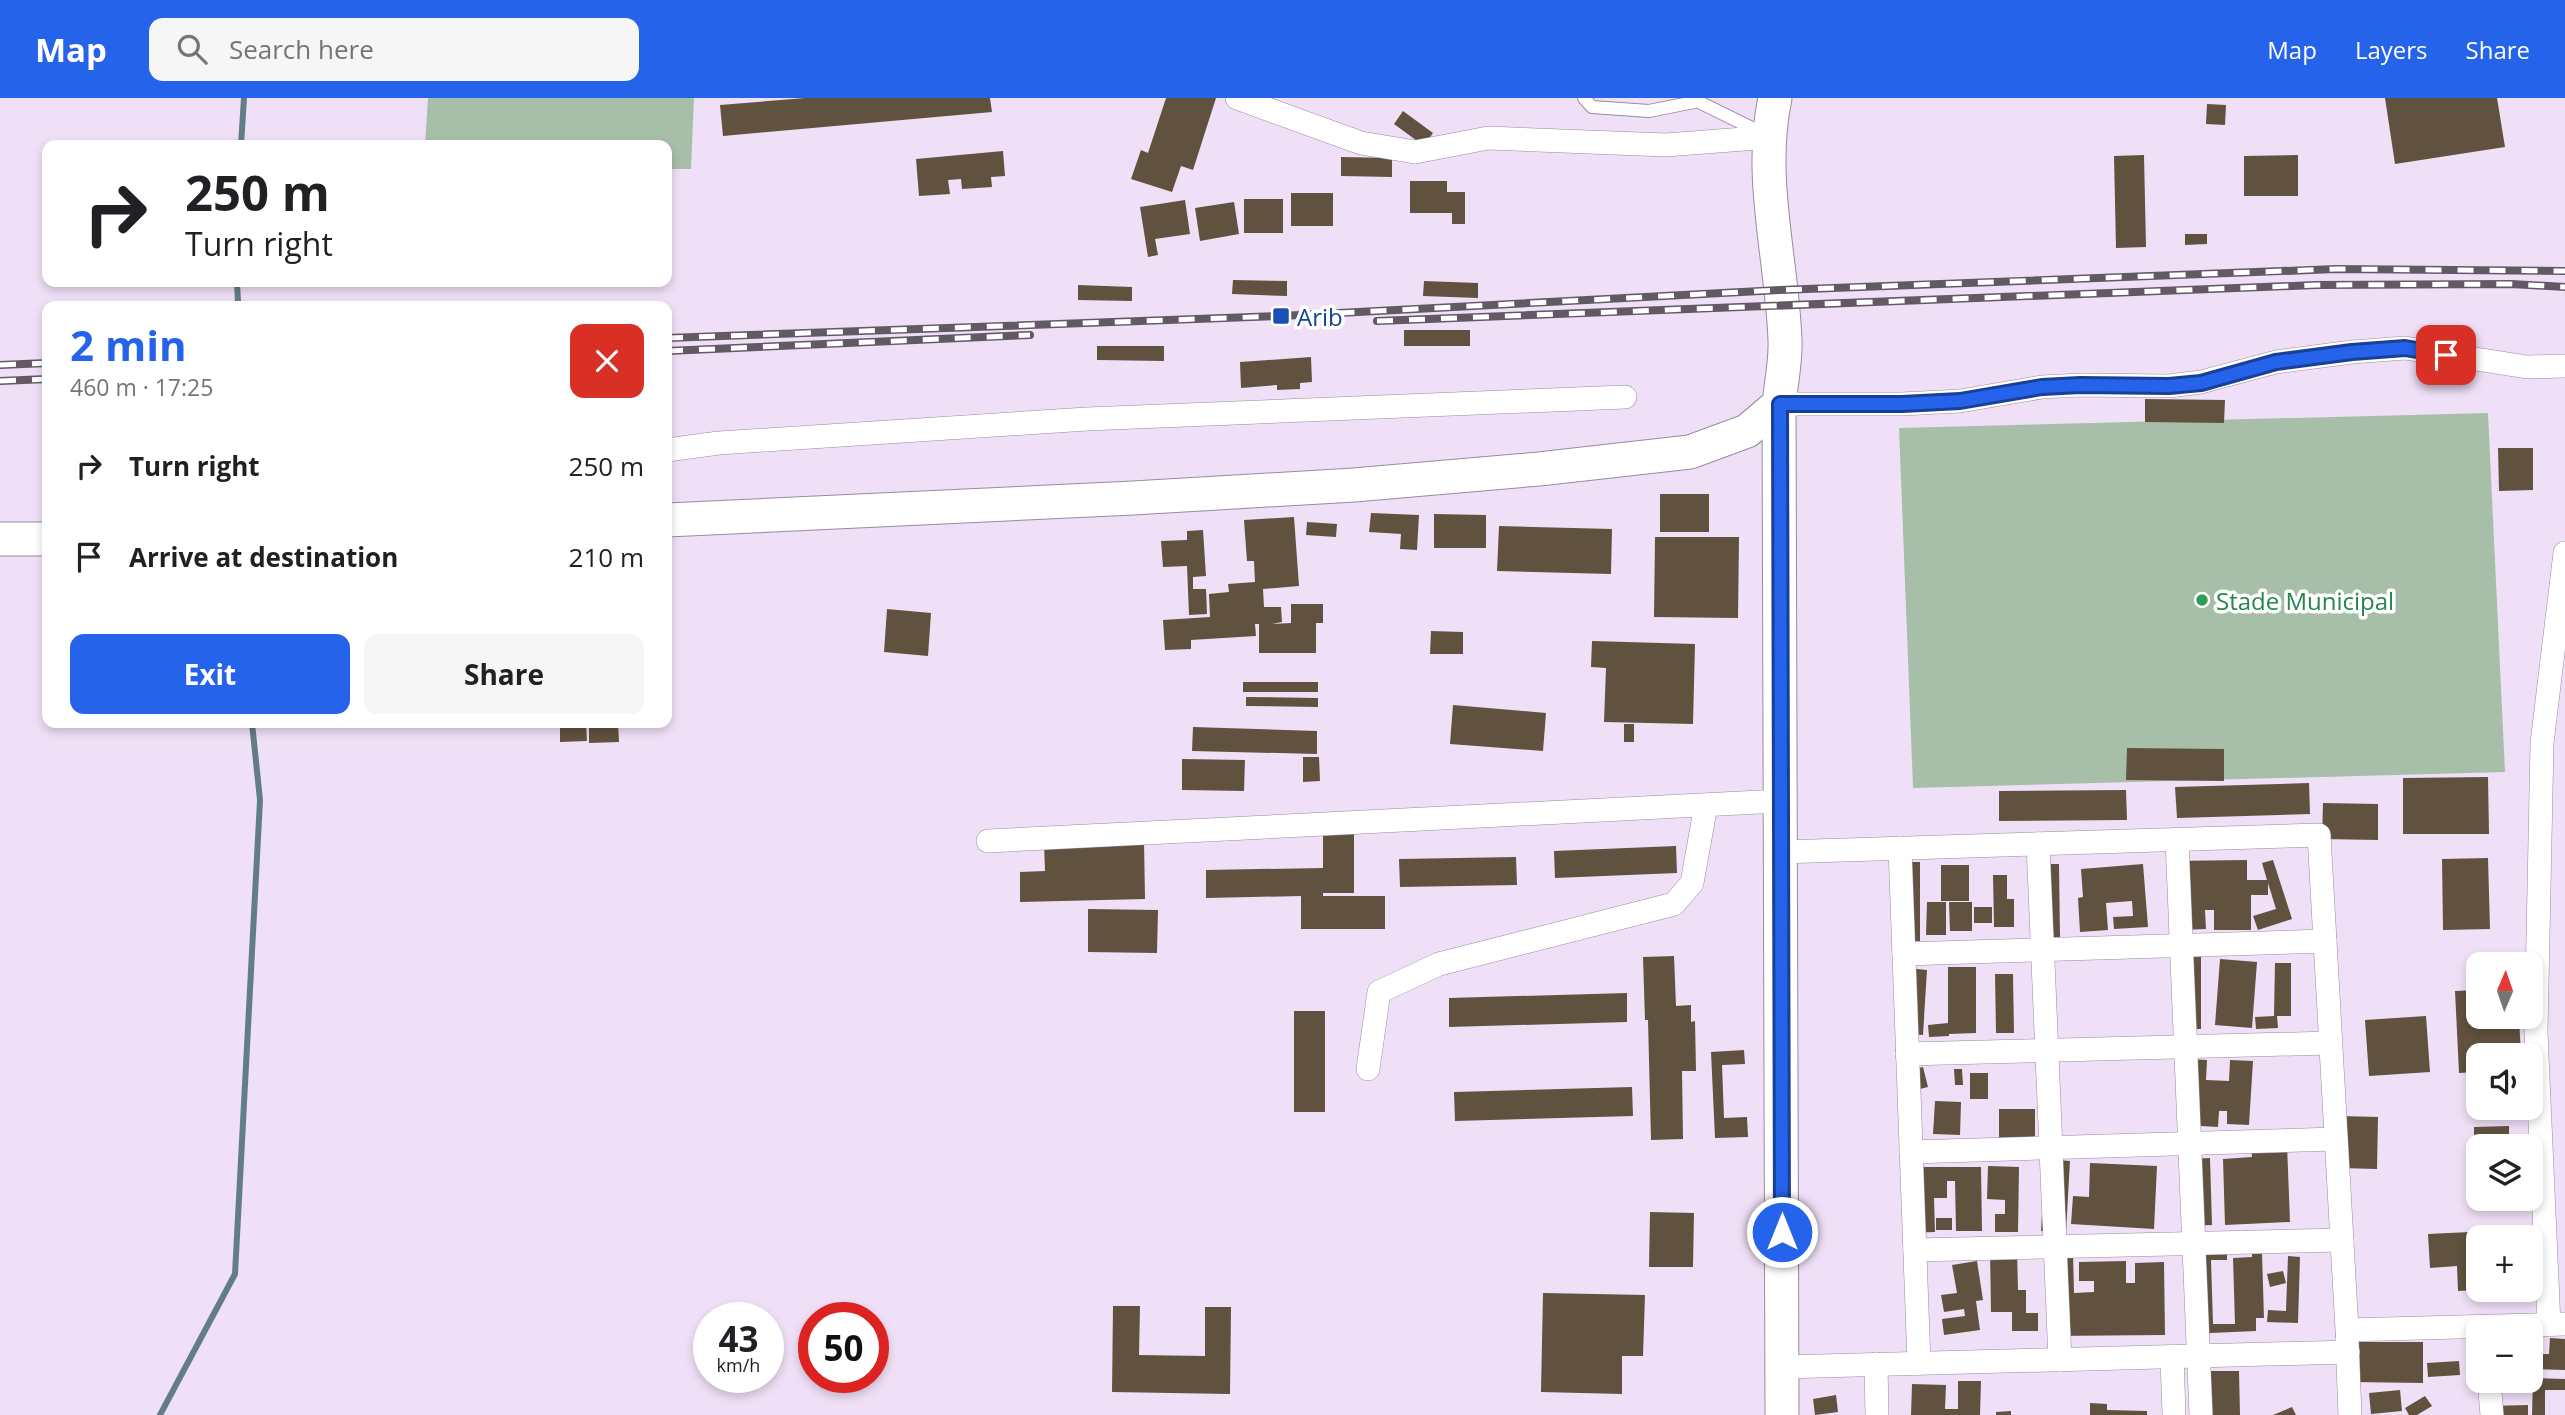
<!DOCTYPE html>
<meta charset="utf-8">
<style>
:root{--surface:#fff;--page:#f6f6f6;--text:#202124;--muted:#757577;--accent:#2563eb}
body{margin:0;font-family:"Open Sans",sans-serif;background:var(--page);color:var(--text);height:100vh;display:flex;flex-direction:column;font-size:26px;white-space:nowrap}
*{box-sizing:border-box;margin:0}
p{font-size:23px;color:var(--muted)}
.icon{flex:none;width:38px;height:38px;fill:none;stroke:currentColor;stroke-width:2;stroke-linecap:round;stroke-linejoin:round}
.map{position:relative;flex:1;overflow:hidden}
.side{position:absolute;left:42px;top:203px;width:630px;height:427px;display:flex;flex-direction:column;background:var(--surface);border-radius:14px;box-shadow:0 4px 10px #0003}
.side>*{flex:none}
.top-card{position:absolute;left:42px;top:42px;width:630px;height:147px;border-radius:14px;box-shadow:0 4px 10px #0003;background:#fff;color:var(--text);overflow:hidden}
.needle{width:46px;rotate:2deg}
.controls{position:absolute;left:2466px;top:854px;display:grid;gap:14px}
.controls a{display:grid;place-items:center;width:77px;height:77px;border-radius:14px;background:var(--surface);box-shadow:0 4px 10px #0003;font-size:35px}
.speed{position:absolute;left:693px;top:1204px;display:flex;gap:14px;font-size:35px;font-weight:700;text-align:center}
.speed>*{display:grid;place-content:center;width:91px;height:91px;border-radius:50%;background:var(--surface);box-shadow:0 4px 10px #0003;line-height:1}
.speed small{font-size:18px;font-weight:400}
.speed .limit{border:10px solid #d22;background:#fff;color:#111}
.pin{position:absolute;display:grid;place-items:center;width:60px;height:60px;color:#fff;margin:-30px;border-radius:14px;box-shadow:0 4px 10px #0006}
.me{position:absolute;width:77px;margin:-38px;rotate:0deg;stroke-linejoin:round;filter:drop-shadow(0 0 5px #0008)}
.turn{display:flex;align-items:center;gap:24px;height:147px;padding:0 28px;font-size:32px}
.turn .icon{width:91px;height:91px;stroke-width:2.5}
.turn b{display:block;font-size:49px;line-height:60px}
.round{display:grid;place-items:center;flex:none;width:74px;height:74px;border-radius:14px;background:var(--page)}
.headline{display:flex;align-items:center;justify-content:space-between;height:119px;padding:0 28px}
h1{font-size:42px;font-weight:700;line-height:52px;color:var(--accent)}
.cta{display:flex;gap:14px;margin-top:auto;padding:14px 28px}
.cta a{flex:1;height:80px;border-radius:14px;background:var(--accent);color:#fff;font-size:28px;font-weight:700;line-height:80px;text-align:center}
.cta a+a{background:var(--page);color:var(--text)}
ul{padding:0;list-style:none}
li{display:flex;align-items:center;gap:21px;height:91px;padding:0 28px}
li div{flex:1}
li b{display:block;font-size:26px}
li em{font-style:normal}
header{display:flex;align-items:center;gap:42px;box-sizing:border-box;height:98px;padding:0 35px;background:var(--accent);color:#fff}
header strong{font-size:33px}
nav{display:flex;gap:38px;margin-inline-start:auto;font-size:24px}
.search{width:490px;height:63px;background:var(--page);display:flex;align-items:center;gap:18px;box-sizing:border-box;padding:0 24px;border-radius:14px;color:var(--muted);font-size:26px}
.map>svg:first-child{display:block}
.green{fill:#a7bfa9}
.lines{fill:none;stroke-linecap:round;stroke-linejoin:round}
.stream{stroke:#637d86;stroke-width:6}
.building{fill:#60523e}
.service-casing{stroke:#988a9f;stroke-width:14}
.minor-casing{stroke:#988a9f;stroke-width:24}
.secondary-casing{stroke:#988a9f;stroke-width:35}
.service{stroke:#fff;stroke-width:12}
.minor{stroke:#fff;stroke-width:23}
.secondary{stroke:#fff;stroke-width:33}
.rail-casing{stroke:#625965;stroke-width:8}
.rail{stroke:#fff;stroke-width:5;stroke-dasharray:16;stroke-linecap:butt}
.route-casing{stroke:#184099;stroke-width:18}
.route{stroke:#2563eb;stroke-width:12}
.transit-dot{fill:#1a4fb4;stroke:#fff;stroke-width:2.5}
.leisure-dot{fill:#2e9e5b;stroke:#fff;stroke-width:2.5}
.labels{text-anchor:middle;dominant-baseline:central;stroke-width:7;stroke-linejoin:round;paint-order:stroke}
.transit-label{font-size:24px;fill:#164399;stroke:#fff;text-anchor:start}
.leisure-label{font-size:24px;fill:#27864d;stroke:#fff;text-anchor:start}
</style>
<header>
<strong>Map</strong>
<div class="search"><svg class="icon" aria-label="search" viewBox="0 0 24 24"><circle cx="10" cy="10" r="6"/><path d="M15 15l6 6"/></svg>Search here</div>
<nav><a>Map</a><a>Layers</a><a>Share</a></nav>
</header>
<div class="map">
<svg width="2565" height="1317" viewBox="0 0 2565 1317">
<rect width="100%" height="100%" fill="#f0e0f7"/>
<g class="green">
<path d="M428,0H694L691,71H667V47H425Z"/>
<path d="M2488,315L2505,674L1913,690L1899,330Z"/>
</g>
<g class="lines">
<g class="stream">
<path d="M241,47L244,0"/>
<path d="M237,184L238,204"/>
<path d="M160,1317L235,1176L260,702L252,625"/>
</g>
</g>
<g class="building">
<path d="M805,0H990L992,14L723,38L720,7Z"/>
<path d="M1166,0H1216L1193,72L1181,68L1172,94L1131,81L1141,52L1148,55Z"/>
<path d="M2385,0H2497L2505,49L2395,66Z"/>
<path d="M2207,6L2226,7L2225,27L2206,26Z"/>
<path d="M1403,13L1433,35L1424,48L1394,26Z"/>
<path d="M1003,53L1005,78L991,79L992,89L962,91L961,81L948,82L950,96L919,98L916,61Z"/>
<path d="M2144,57L2146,149L2116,150L2114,58Z"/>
<path d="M2298,57V98H2244V58Z"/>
<path d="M1341,59L1392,60V79L1341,78Z"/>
<path d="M1410,83H1447V94H1465V126H1452V115H1410Z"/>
<rect x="1291" y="95" width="42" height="33"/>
<rect x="1244" y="101" width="39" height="34"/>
<path d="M1185,102L1190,136L1155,141L1158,157L1148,159L1140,109Z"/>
<path d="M1234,104L1239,136L1200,143L1195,110Z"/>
<path d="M2185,136H2207V146L2185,147Z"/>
<path d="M1233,182L1287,183V198L1232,196Z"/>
<path d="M1424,183L1478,185V200L1423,198Z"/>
<path d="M1078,187L1132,189V203L1078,202Z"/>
<rect x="1404" y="232" width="66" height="16"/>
<path d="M1097,248H1164V263L1097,262Z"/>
<path d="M1311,259L1312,284L1300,285V291L1277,292V287L1241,290L1240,264Z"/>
<path d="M2145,301L2225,302L2224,325L2145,324Z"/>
<path d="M2498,350H2533V392L2499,393Z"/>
<rect x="1660" y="396" width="49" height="38"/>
<path d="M1371,415L1419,417L1417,452L1400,451L1401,436L1369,434Z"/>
<path d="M1434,416L1486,417V450H1434Z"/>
<path d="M1294,419L1299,488L1263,491L1264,509H1281L1282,524L1272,526L1291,525V506H1323V525H1316V555H1259V526H1255L1256,538L1191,542V551L1165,552L1163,522L1210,519L1209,496L1229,494L1228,486L1255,484L1254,463H1247L1244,422Z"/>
<path d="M1307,424L1337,426L1336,439L1306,437Z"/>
<path d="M1499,428L1612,431L1611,476L1497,473Z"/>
<path d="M1203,432L1206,478L1193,479V491H1206L1207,516L1189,517L1187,468L1163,469L1161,443L1187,442V433Z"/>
<path d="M1655,439H1739L1738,520L1654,519Z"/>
<path d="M887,511L931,515L928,558L884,554Z"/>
<path d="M1431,533L1463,534V556H1430Z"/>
<path d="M1592,543L1695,546L1693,626L1604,624L1606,570L1591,569Z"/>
<rect x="1243" y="584" width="75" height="10"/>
<path d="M1246,599L1318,600V609L1246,608Z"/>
<path d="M1453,607L1546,615L1543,653L1450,646Z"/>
<path d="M560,625H586L587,643L560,644Z"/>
<path d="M589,625H618L619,644L589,645Z"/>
<rect x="1624" y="626" width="10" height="18"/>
<path d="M1193,629L1317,633V656L1192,653Z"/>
<path d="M2127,650L2224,651V683L2126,682Z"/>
<path d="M1303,659H1319L1320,683L1303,684Z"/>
<path d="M1182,661L1245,662L1244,693L1182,692Z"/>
<path d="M2488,679L2489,736H2403V680Z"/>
<path d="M2309,685L2310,716L2177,720L2175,689Z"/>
<path d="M2126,692L2127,722L1999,723V693Z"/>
<path d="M2323,705L2378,706V742L2322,741Z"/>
<path d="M1323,733H1354V795H1323V798H1385V831H1301V798L1206,800V772L1323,770Z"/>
<path d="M1144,743L1145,801L1020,804V774L1045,773L1044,746Z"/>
<path d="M1676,748L1677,775L1555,780L1554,753Z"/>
<path d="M1516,759L1517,787L1400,789L1399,761Z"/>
<path d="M2488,760L2490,831L2443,832L2442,761Z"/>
<path d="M2247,762V782H2267L2262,765L2273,762L2292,821L2258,832L2253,818L2276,811L2268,785V797H2251V832H2214V812H2205L2206,831L2181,832L2169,763Z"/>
<path d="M1895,764H1920V843H1903Z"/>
<path d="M2035,766H2059L2060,839H2036Z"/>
<path d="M2143,766L2148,829L2114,831L2113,819L2133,818L2132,803L2106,805L2108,832L2080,834L2078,800L2083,799L2081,771Z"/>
<rect x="1941" y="767" width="28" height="36"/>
<path d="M1993,777H2007V801H2014V829H1994Z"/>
<path d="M1927,804H1946V837H1926Z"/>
<path d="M1949,804H1972V833H1950Z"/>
<rect x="1974" y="809" width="18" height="16"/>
<path d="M1088,811L1158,812L1157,855L1088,854Z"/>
<path d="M1674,858L1676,908L1691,907V924L1695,923L1696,973H1682L1683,1041L1651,1042L1648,922H1645L1643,859Z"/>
<rect x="2175" y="858" width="26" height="73"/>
<path d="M2220,861L2257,864L2252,930L2215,927Z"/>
<path d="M2275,865H2291V918H2277L2278,930L2256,931L2255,919L2274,918Z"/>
<path d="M1948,869H1976V935L1949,936V938L1929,939L1928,927L1948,925Z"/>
<path d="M1907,870L1927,872L1923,937L1903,936Z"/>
<path d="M1995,876H2013L2014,935H1996Z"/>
<path d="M2478,892V919H2519L2521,957H2478V974L2459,975L2455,893Z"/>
<path d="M1627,895V924L1449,929V900Z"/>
<rect x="1294" y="913" width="31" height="101"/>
<path d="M2426,918L2430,974L2369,978L2365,922Z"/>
<path d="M1744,952L1745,966L1722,967L1724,1020L1747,1019L1748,1039L1715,1040L1711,954Z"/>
<path d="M2188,961L2207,962L2206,982L2229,983L2230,962L2253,963L2249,1027L2227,1026V1013H2219L2218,1029L2184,1027Z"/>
<path d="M1923,969L1928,989L1912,993L1907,973Z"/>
<path d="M1954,971H1962L1963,987H1955Z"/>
<rect x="1970" y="975" width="18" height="26"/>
<path d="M1632,989L1633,1018L1455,1023L1454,994Z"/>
<path d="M1935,1003L1961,1004L1960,1037L1933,1036Z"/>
<path d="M1999,1011H2035V1041L1999,1040Z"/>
<path d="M2341,1018L2378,1019L2377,1071L2340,1070Z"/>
<path d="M2509,1028V1048H2478V1080H2474V1029Z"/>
<path d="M2287,1046L2290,1124L2225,1127L2223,1061L2252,1059L2251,1048Z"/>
<path d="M2210,1060L2212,1127L2185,1128L2190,1061Z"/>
<path d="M2045,1061L2070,1063L2066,1134L2041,1133Z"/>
<path d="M2090,1065L2157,1068L2154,1131L2071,1126L2073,1098L2089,1099Z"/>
<path d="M1988,1068L2019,1069L2018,1134H1995V1116H2005V1102L1987,1101Z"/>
<path d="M1907,1069H1981L1982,1133H1956L1955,1083H1947V1100H1934L1935,1134L1908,1135Z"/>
<path d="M1650,1114L1694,1115L1693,1169H1649Z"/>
<rect x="1936" y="1120" width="16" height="12"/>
<path d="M2513,1132V1139H2478V1192L2458,1193L2457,1168L2430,1170L2428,1136Z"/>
<path d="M1990,1151H2017L2018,1192H2026V1215H2038V1233H2012V1214H1991Z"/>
<path d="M2227,1153V1162H2211L2213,1226H2235L2233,1160L2252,1159V1156L2262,1155L2264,1220H2256V1233L2188,1236L2185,1154Z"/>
<path d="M2073,1155L2074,1195L2094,1194V1183H2079V1164L2126,1163V1185H2135V1165L2164,1164L2165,1237L2049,1238V1156Z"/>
<path d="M2288,1158L2300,1159L2298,1225L2267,1224L2268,1212L2286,1213Z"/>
<path d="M1977,1163L1983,1202L1976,1203L1980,1232L1944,1237L1942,1221L1965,1218L1964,1211L1944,1214L1941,1197L1957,1195L1952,1167Z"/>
<path d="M2283,1173L2286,1185L2270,1189L2267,1176Z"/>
<path d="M1543,1195L1645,1197L1643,1258H1622V1296L1541,1294Z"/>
<path d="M1113,1208H1140L1139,1257L1205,1258V1209H1231L1230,1296L1112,1294Z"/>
<path d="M2550,1240L2565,1241V1272L2534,1271V1256H2549Z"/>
<path d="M2352,1244H2423V1285L2352,1284Z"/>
<path d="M2459,1263L2460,1277L2428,1279L2427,1265Z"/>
<path d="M2206,1273H2239L2240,1317H2207Z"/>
<path d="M2533,1280L2565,1281V1292H2545V1317H2532Z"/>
<path d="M1958,1283H1981L1980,1317H1911L1912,1286L1946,1287L1945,1311H1958Z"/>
<path d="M2400,1292L2402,1313L2371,1316L2369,1295Z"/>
<path d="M1836,1297L1838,1314L1815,1317L1813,1301Z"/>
<path d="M2425,1298L2432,1308L2417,1317H2409L2405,1310Z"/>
<path d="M2090,1305L2107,1306V1312L2147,1313V1317H2090Z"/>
<path d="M2528,1307V1317H2489V1308Z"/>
<path d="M2292,1309L2296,1317H2273Z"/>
<path d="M2011,1313V1317H1996V1314Z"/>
</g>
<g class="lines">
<defs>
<g id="service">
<path d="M1584,0L1592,9L1649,13L1694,4L1695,0"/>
<path d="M1691,0L1762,35"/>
</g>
<g id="minor">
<path d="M1237,0L1361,45L1415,54L1488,40L1666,47L1770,39"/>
<path d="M1779,306H1902L1960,303L2042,289L2080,287L2169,288L2201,284L2276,264L2352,254L2405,250L2527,269L2565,268"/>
<path d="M667,352L719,345L1087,321L1625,299"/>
<path d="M2177,742L2201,1317"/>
<path d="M988,743L1780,703"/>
<path d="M2038,746L2060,1262"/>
<path d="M1900,750L1919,1265"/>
<path d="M1781,754L2319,737L2347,1232L2565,1226"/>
<path d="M1904,856L2325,843"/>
<path d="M1907,956L2330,945"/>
<path d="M1368,971L1379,894L1439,866L1674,806L1692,785L1706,707"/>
<path d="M1911,1054L2336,1041"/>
<path d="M1915,1152L2342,1142"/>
<path d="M2549,1227L2536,935L2542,645L2565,455"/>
<path d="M2347,1240L2350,1317"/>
<path d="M2172,1259L2174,1317"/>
<path d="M1876,1266L1877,1317"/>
<path d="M1782,1269L2348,1254"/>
<path d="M2489,1283L2492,1317"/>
</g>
<g id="secondary">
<path d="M1779,306L1782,1317"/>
<path d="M667,422L1133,400L1354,387L1539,371L1690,354L1747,333L1779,306C1781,285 1786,263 1785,242C1782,161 1758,80 1775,0"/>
<path d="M0,441H47"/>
</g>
</defs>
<use href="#service" class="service-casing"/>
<use href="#minor" class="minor-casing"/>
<use href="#secondary" class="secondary-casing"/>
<use href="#service" class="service"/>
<use href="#minor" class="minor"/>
<use href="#secondary" class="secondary"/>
<defs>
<g id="rail">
<path d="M1377,223L2316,187L2511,186L2565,189"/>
<path d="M667,240L1281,218L1780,192L2336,171L2565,173"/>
<path d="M667,253L1030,237"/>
<path d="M0,267L47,265"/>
<path d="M0,283L47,281"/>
</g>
</defs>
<use href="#rail" class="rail-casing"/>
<use href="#rail" class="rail"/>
</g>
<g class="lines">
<defs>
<path id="route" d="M1782,1134L1780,306H1902L1960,303L2042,289L2080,287L2169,288L2201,285L2276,264L2352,254L2405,250L2446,257"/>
</defs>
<use href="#route" class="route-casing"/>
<use href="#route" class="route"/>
</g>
<rect class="transit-dot" x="1272" y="209" width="18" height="18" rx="3.5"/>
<circle class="leisure-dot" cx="2202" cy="502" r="7"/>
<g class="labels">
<g class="transit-label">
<text x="1297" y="218">Arib</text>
</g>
<g class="leisure-label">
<text x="2216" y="502">Stade Municipal</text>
</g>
</g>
</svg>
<div class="controls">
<a><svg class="needle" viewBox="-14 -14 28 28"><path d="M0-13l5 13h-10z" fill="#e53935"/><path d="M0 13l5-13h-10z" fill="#757577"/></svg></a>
<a><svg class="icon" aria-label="sound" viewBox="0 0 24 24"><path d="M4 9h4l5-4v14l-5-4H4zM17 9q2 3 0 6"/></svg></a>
<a><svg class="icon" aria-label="layers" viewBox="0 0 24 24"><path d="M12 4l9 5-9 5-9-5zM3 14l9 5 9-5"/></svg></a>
<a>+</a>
<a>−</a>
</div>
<div class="speed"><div>43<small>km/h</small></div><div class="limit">50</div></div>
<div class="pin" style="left:2446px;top:257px;background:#d93025"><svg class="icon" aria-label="arrive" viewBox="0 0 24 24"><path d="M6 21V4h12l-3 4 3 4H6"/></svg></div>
<svg class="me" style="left:1782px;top:1134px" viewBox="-20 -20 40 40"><circle r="17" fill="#2563eb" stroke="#fff" stroke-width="3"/><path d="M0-11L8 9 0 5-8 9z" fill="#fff"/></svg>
<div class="top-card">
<div class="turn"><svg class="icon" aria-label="right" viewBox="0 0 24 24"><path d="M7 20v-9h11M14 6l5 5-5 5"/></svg><div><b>250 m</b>Turn right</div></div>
</div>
<section class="side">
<div class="headline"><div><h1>2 min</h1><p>460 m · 17:25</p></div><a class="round" style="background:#d93025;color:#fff"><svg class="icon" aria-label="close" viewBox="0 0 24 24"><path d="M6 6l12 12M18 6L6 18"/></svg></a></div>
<ul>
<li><svg class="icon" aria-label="right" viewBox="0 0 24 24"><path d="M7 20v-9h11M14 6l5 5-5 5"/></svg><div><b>Turn right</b></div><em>250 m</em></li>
<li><svg class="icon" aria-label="arrive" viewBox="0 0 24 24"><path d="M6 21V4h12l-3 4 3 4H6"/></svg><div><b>Arrive at destination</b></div><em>210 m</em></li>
</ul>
<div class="cta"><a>Exit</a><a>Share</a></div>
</section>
</div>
